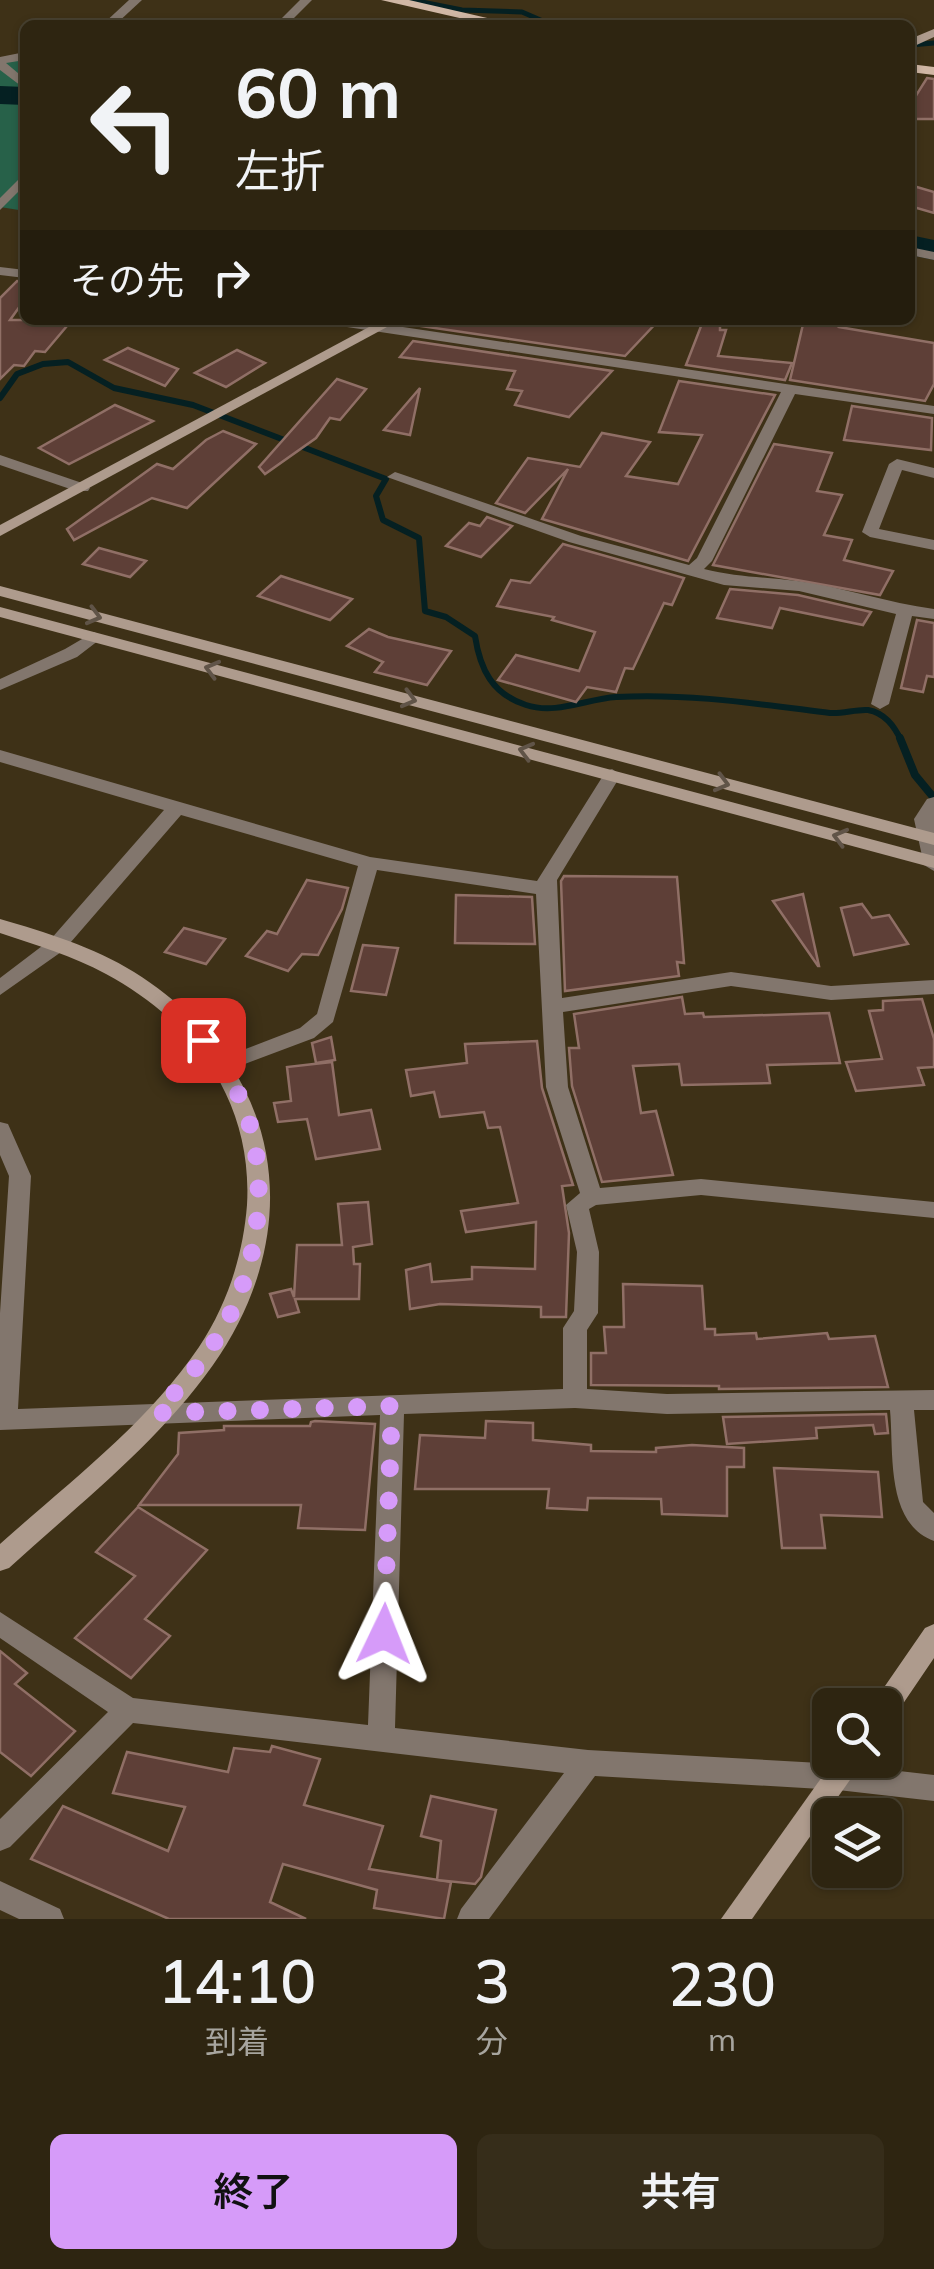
<!DOCTYPE html>
<html lang="ja">
<meta charset="utf-8">
<style>
:root{--surface:#2e2511;--page:#362d1a;--text:#f1f3f6;--muted:#a7a59f;--line:#494231;--accent:#d69bf9}
body{margin:0;font-family:Mulish,"Noto Sans JP",sans-serif;background:var(--page);color:var(--text);height:100vh;display:flex;flex-direction:column;font-size:38px;white-space:nowrap}
*{box-sizing:border-box;margin:0}
p{font-size:32px;color:var(--muted)}
.icon{flex:none;width:55px;height:55px;fill:none;stroke:currentColor;stroke-width:2;stroke-linecap:round;stroke-linejoin:round}
.map{position:relative;height:1919px;overflow:hidden}
.panel{display:flex;flex-direction:column;background:var(--surface);flex:1}
.panel>*{flex:none}
.guide{position:absolute;left:20px;top:20px;width:895px;height:305px;border-radius:15px;box-shadow:0 2px 8px #0004,0 0 0 2px var(--line);background:#2e2511;color:var(--text);overflow:hidden}
.tools{position:absolute;left:812px;top:1688px;display:grid;gap:20px}
.tools a{display:grid;place-items:center;width:90px;height:90px;border-radius:15px;background:var(--surface);box-shadow:0 2px 8px #0004,0 0 0 2px var(--line);font-size:50px}
.pin{position:absolute;display:grid;place-items:center;width:85px;height:85px;color:#fff;margin:-42px;border-radius:20px;box-shadow:0 5px 15px #0006}
.me{position:absolute;width:110px;margin:-55px;rotate:2deg;stroke-linejoin:round;filter:drop-shadow(0 0 8px #0008)}
.turn{display:flex;align-items:center;gap:35px;height:210px;padding:0 50px;font-size:45px}
.turn .icon{width:130px;height:130px;stroke-width:2.5}
.turn b{display:block;font-size:70px;line-height:85px}
.then{display:flex;align-items:center;height:95px;padding:0 50px;background:#0003;gap:20px;font-size:38px}
.eta{display:flex;justify-content:space-evenly;align-items:center;height:170px;text-align:center}
.eta b{font-size:60px;font-weight:600;line-height:70px}
.primary-button{display:flex;gap:20px;margin-top:auto;padding:20px 50px}
.primary-button a{flex:1;height:115px;border-radius:15px;background:var(--accent);color:#111;font-size:40px;font-weight:600;line-height:115px;text-align:center}
.primary-button a+a{background:var(--page);color:var(--text)}
.map>svg:first-child{display:block}
.green{fill:#276149}
.lines{fill:none;stroke-linecap:round;stroke-linejoin:round}
.stream-far2{stroke:#052022;stroke-width:5}
.stream-far1{stroke:#052022;stroke-width:6}
.stream{stroke:#052022;stroke-width:8}
.river{fill:#052022;fill-rule:evenodd}
.building{fill:#5e3f37;stroke:#906f66;stroke-width:2.5}
.street{fill:#82766d;fill-rule:evenodd}
.secondary{fill:#ae9b8d;fill-rule:evenodd}
.primary{fill:#d0b7a5;fill-rule:evenodd}
.oneway{stroke:#605448}
.route{stroke:#d69bf9;stroke-width:18;stroke-dasharray:0 32.4}
</style>
<div class="map">
<svg width="934" height="1919" viewBox="0 0 934 1919">
<rect width="100%" height="100%" fill="#3e3117"/>
<path class="green" d="M0,58H25V211L0,207Z"/>
<g class="lines">
<g class="stream-far2">
<path d="M412,0L462,10L522,12L552,25"/>
<path d="M910,45L934,43"/>
</g>
<path class="stream-far1" d="M0,398L17,374L43,364L68,362L114,388L193,405L386,479L376,496L383,520L419,538L425,611L446,617L475,636C480,669 492,694 526,705C556,715 586,699 616,697C689,693 758,704 830,713C843,714 856,709 868,710C885,713 894,726 901,740"/>
<path class="stream" d="M900,738L915,775L934,798"/>
<g class="river">
<path d="M0,86L25,87V105L0,104Z"/>
<path d="M910,235L934,240V260L910,255Z"/>
</g>
</g>
<g class="building">
<path d="M927,78L934,79V119H910V105Z"/>
<path d="M910,185L934,192V213L910,206Z"/>
<path d="M17,281L25,282V299L10,320H72L45,352L35,351L24,366L14,365L0,379V298Z"/>
<path d="M424,320L515,323L518,320H659L625,356L421,326Z"/>
<path d="M804,320H829L839,327L934,343V384L925,401L790,380Z"/>
<path d="M703,321H720V330H726L718,356L792,363L785,380L686,365Z"/>
<path d="M413,341L612,371L569,417L515,405L522,391L507,389L515,371L400,357Z"/>
<path d="M128,348L178,369L165,386L105,360Z"/>
<path d="M237,350L265,363L226,387L195,373Z"/>
<path d="M337,379L366,389L340,420L330,418L316,438L265,474L259,467Z"/>
<path d="M679,381L775,395L688,561L542,519L568,469L525,513L496,503L528,458L580,467L602,433L650,442L626,476L678,484L702,435L659,432Z"/>
<path d="M420,388L410,435L384,430Z"/>
<path d="M115,405L153,421L69,464L39,448Z"/>
<path d="M852,406L932,418L931,450L844,440Z"/>
<path d="M223,431L256,444L187,508L152,498L74,540L67,529L157,464L173,469L206,440Z"/>
<path d="M774,444L832,453L817,491L842,495L824,535L852,540L844,560L893,571L880,595L713,565Z"/>
<path d="M487,517L512,526L481,557L446,546L469,523L480,526Z"/>
<path d="M563,544L684,578L672,605L664,603L633,669L625,668L616,692L587,687L576,702L498,680L516,655L579,671L595,632L552,620L554,617L497,606L511,580L530,583Z"/>
<path d="M99,548L146,561L130,577L83,564Z"/>
<path d="M281,576L352,599L330,620L258,596Z"/>
<path d="M730,589L798,595L871,612L863,625L780,608L772,628L717,618Z"/>
<path d="M917,620L934,623V677L927,676L923,692L901,688Z"/>
<path d="M369,629L388,637L451,651L427,685L375,672L383,662L347,646Z"/>
<path d="M564,876L677,877L684,963L677,962L679,976L565,991L561,881Z"/>
<path d="M307,880L348,888L342,909L318,955L302,954L288,971L246,956L267,931L277,934Z"/>
<path d="M803,894L819,966H818L773,901Z"/>
<path d="M456,895L532,897L535,944L455,943Z"/>
<path d="M862,904L872,918L889,915L908,944L854,955L841,908Z"/>
<path d="M184,928L225,939L206,964L165,952Z"/>
<path d="M363,945L398,948L386,995L351,991Z"/>
<path d="M682,997L685,1014L703,1013L704,1017L829,1013L840,1063L767,1065L770,1083L682,1085L679,1064L633,1066L641,1113L656,1111L673,1175L602,1182L572,1086L569,1048H579L574,1014Z"/>
<path d="M922,999L934,1039V1067L918,1068L924,1085L856,1091L846,1062L882,1059L869,1011L883,1010V1001Z"/>
<path d="M331,1037L335,1060L316,1063L312,1043Z"/>
<path d="M537,1041L542,1088L573,1185L562,1186L569,1233L566,1317H541V1307L440,1304L410,1309L406,1270L430,1264L432,1282L472,1279V1267L535,1269L536,1222L466,1232L461,1211L518,1203L500,1127L488,1128L484,1112L440,1117L434,1092L411,1096L406,1070L467,1063L465,1044Z"/>
<path d="M332,1062L339,1115L371,1110L380,1149L316,1159L307,1119L278,1122L274,1103L291,1101L287,1067Z"/>
<path d="M368,1202L372,1244L353,1247L354,1264H360L359,1299H295L299,1312L278,1317L270,1294L291,1289L294,1297L297,1245H342L338,1204Z"/>
<path d="M623,1284L702,1286L705,1329H715V1335L756,1333L757,1339L827,1333L829,1339L875,1336L888,1387L719,1389V1386L591,1385V1353H606L604,1327H624Z"/>
<path d="M886,1414L888,1433L875,1434L873,1425L816,1428L817,1438L727,1444L723,1417Z"/>
<path d="M315,1421L375,1424L365,1530L298,1528L301,1505H139L178,1454L179,1433L224,1430V1426H310L311,1422Z"/>
<path d="M486,1421L533,1423V1440L591,1445V1451L656,1452V1448L692,1445L744,1448V1467H727V1516L662,1514L661,1499L588,1498L587,1510L547,1508L549,1489H415L420,1435L485,1438Z"/>
<path d="M774,1468L878,1472L882,1517L821,1515L825,1548H782Z"/>
<path d="M138,1507L207,1550L145,1619L170,1636L131,1678L75,1638L135,1576L96,1552Z"/>
<path d="M0,1651L27,1673L15,1684L75,1731L31,1776L0,1752Z"/>
<path d="M272,1746L320,1759L304,1805L383,1826L369,1869L451,1882L444,1919L374,1908L377,1890L283,1864L270,1902L306,1919H169L31,1859L63,1806L168,1851L185,1807L113,1793L127,1752L228,1772L234,1748L270,1752Z"/>
<path d="M431,1796L496,1810L481,1877L475,1884L437,1880L441,1841L421,1836Z"/>
</g>
<g class="lines">
<g class="street">
<path d="M129,0H142L115,25H102Z"/>
<path d="M300,0H312L287,25H275Z"/>
<path d="M25,52V60L6,63L25,79V89L0,70V57Z"/>
<path d="M25,173V185L0,210V198Z"/>
<path d="M910,247L934,252V260L910,255Z"/>
<path d="M0,267L25,270V278L0,275Z"/>
<path d="M320,320H356L934,406V414L795,394L712,561L704,569C735,577 765,577 797,581C843,587 888,603 934,609V619L912,616L889,704L880,709L871,704L896,614L799,591L724,585L569,542L387,477L395,472L401,474L581,536L689,565L697,558L781,392L327,324Z"/>
<path d="M0,455L88,485L90,488L88,491H76L0,465Z"/>
<path d="M897,459L934,468V478L902,470L879,529L934,540V550L870,537L862,532L889,464Z"/>
<path d="M94,632L103,637L77,657L0,690V679L65,649Z"/>
<path d="M0,750L370,857L537,881L606,771L612,769L621,775L557,880L562,998L731,972L831,986L934,980V994L831,1000L731,986L563,1012L568,1087L600,1188L701,1179L934,1202V1218L701,1195L596,1205L589,1209L599,1252L598,1313L587,1330V1389L667,1394L934,1390V1410H914L923,1502L934,1513V1541C885,1523 894,1452 890,1410L667,1414L575,1408L404,1414L395,1728L588,1750L838,1764L934,1775V1801L838,1790L595,1776L489,1919H457L461,1909L564,1773L133,1723L10,1847L0,1851V1819L108,1712L0,1638V1612L133,1698L368,1725L380,1415L0,1430V1313L9,1176L0,1155V1122L8,1124L31,1176L18,1409L563,1389V1328L574,1311L577,1252L566,1205L580,1193L546,1087L536,894L377,870L333,1022L314,1038L221,1073L214,1071L211,1066L214,1061L300,1028L317,1014L358,866L181,815L64,950L0,995V978L50,940L164,810L0,762Z"/>
<path d="M934,797V871L924,865L914,819L927,799Z"/>
<path d="M0,1881L60,1909L64,1919H19L0,1910Z"/>
</g>
<g class="secondary">
<path d="M934,29V37L910,48V39Z"/>
<path d="M382,320H400L0,536V525Z"/>
<path d="M0,586L934,833V845L0,596Z"/>
<path d="M0,607L934,856V868L0,617Z"/>
<path d="M0,919C45,932 94,947 134,972C280,1063 312,1224 213,1365C158,1443 79,1504 9,1568L0,1571V1544C68,1483 147,1424 199,1347C227,1305 243,1256 247,1205C253,1102 195,1022 106,974C73,956 36,945 0,933Z"/>
<path d="M934,1624V1658L894,1717L885,1720V1705H873L876,1699L925,1628Z"/>
<path d="M834,1760H864L752,1919H721Z"/>
</g>
<g class="primary">
<path d="M381,0H409L518,25H490Z"/>
<path d="M910,64L934,67V75L910,72Z"/>
</g>
</g>
<defs><path id="oneway-chevron" d="M-2-3.5L2.5 0L-2 3.5" fill="none" stroke-width="1.6" stroke-linecap="round" stroke-linejoin="round" transform="scale(2.5)"/></defs>
<g class="oneway">
<use href="#oneway-chevron" transform="translate(94 616) rotate(15)"/>
<use href="#oneway-chevron" transform="translate(212 669) rotate(-165)"/>
<use href="#oneway-chevron" transform="translate(409 699) rotate(15)"/>
<use href="#oneway-chevron" transform="translate(526 751) rotate(-165)"/>
<use href="#oneway-chevron" transform="translate(722 783) rotate(15)"/>
<use href="#oneway-chevron" transform="translate(840 837) rotate(-165)"/>
</g>
<g class="lines">
<path class="route" d="M203,1040C213,1054 225,1068 233,1084C271,1151 264,1247 230,1315C212,1352 184,1382 157,1413L392,1406L384,1634"/>
</g>
</svg>
<div class="tools">
<a><svg class="icon" aria-label="search" viewBox="0 0 24 24"><circle cx="10" cy="10" r="6"/><path d="M15 15l6 6"/></svg></a>
<a><svg class="icon" aria-label="layers" viewBox="0 0 24 24"><path d="M12 4l9 5-9 5-9-5zM3 14l9 5 9-5"/></svg></a>
</div>
<div class="pin" style="left:203px;top:1040px;background:#d93025"><svg class="icon" aria-label="arrive" viewBox="0 0 24 24"><path d="M6 21V4h12l-3 4 3 4H6"/></svg></div>
<svg class="me" style="left:384px;top:1634px" viewBox="-20 -20 40 40"><path d="M0-17L14 15 0 8-14 15z" fill="#d69bf9" stroke="#fff" stroke-width="4"/></svg>
<div class="guide">
<div class="turn"><svg class="icon" aria-label="left" viewBox="0 0 24 24"><path d="M17 20v-9H6M10 6l-5 5 5 5"/></svg><div><b>60 m</b>左折</div></div>
<div class="then">その先<svg class="icon" aria-label="right" viewBox="0 0 24 24"><path d="M7 20v-9h11M14 6l5 5-5 5"/></svg></div>
</div>
</div>
<section class="panel">
<div class="eta">
<div><b>14:10</b><p>到着</p></div>
<div><b>3</b><p>分</p></div>
<div><b>230</b><p>m</p></div>
</div>
<div class="primary-button"><a>終了</a><a>共有</a></div>
</section>
